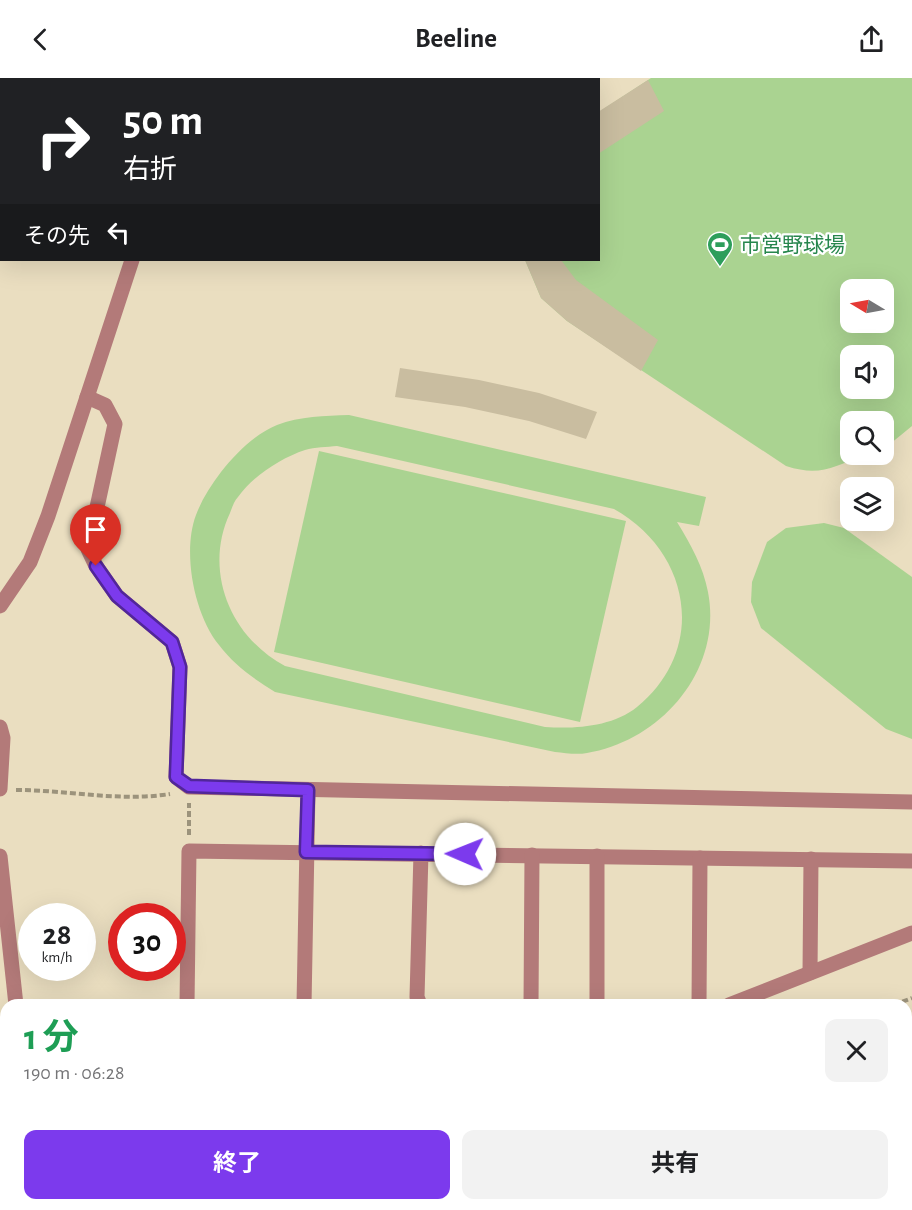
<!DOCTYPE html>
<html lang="ja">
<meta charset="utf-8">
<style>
:root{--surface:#fff;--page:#f2f2f2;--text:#202124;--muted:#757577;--accent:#7c3aed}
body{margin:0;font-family:"Alegreya Sans","Noto Sans JP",sans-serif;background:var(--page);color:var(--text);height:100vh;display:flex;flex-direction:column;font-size:22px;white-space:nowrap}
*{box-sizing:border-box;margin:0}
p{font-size:20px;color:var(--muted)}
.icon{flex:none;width:33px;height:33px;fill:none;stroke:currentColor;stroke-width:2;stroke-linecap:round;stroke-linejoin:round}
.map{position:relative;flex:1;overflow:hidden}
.details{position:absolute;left:0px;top:921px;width:912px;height:212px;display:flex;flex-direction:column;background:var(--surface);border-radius:18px 18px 0 0;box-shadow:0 6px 24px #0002}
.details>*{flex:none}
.guide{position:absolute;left:0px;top:0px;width:600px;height:183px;box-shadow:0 6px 24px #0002;background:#202124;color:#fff;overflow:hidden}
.needle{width:39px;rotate:280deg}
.buttons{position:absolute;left:840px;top:201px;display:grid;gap:12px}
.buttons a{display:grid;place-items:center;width:54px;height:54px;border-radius:12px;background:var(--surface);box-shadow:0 6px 24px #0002;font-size:30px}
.speed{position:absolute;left:18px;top:825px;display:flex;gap:12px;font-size:30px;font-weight:700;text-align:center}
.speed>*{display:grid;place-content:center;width:78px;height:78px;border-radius:50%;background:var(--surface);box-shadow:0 6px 24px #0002;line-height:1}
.speed small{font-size:15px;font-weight:400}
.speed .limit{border:9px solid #d22;background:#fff;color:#111}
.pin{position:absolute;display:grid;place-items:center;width:51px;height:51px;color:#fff;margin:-62px -26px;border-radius:50% 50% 50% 0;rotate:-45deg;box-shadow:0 0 6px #0007}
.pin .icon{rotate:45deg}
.me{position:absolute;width:66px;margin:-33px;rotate:271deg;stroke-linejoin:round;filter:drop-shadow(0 0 4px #0008)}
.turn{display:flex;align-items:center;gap:21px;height:126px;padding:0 24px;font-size:27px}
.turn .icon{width:78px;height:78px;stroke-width:2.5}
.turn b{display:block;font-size:42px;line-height:51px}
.then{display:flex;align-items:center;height:57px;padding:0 24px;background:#0003;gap:12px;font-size:22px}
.round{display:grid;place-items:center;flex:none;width:63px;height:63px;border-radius:12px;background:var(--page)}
.head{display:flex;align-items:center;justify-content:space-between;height:102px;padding:0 24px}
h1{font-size:36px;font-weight:700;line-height:45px;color:#1e9e55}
.cta{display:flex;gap:12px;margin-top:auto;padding:12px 24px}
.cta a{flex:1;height:69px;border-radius:12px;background:var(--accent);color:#fff;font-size:24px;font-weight:700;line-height:69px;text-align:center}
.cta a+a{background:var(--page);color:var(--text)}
header{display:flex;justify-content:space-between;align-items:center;height:78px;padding:0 24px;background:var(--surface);font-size:27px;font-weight:700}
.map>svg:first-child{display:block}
.green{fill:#aad391;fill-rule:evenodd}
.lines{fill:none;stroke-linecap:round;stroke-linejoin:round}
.river{stroke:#549ccb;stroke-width:36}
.building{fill:#c9bda0}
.path{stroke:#9c937c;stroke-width:4;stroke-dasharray:6 3;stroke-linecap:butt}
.street{stroke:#b37a79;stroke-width:15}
.route-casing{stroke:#51269a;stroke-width:15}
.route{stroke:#7c3aed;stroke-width:10}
.labels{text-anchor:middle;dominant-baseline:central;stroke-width:4.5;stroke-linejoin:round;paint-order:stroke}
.leisure-label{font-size:21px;fill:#27864d;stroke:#fff;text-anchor:start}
</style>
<header><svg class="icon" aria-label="back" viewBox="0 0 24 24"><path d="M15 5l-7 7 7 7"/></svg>Beeline<svg class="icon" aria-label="share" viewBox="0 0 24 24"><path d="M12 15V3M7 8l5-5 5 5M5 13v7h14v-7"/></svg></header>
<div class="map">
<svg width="912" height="1132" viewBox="0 0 912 1132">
<rect width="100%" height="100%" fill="#eadec0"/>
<g class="green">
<path d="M651,0H912V348L890,366L884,369V344H850V376L864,377C833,389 820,399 786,388L567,243L541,220L525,182H598L599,34ZM850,212H884V244H850ZM850,278H884V310H850Z"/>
<path d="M349,337L706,419L699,448L677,444C691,467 703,488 708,514C723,592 661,663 587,675C577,677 565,675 555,674L275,614C254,601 234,587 219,567C194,536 182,474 196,437C202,421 211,407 221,394C236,375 255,356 277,347C300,338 325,338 349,337ZM337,368L614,431C691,474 708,571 637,629C612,649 575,651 545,649L285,588C230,559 203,492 230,435C232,430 234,423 238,419C253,398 281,380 305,372C315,369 327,369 337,368Z"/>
<path d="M319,373L626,443L580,644L274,574Z"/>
<path d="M824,445L844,450L912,499V661L886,651L761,550L751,524L752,504L767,464L786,450Z"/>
</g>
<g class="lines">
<g class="river">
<path d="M906,986L912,983"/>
<path d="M521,1132L536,1126"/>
</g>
</g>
<g class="building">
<path d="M648,2L664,33L598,76V34Z"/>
<path d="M525,182H561L576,202L658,262L641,293L567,243L541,220Z"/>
<path d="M400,290L479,302L539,315L597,334L586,361L529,343L465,329L395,319Z"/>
</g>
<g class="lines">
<g class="path">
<path d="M16,712C67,712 119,724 170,716"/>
<path d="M189,757V725"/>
<path d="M894,927L912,920"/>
<path d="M906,1045L912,1043"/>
<path d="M375,1132L389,1126"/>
<path d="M681,1132L695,1126"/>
</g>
<g class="street">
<path d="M200,2L201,0"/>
<path d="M87,319L105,327L115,346L88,471L96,488L117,518L172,564L180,589L176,699L189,709L912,724"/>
<path d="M0,528L30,484L48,438L132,182"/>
<path d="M0,649L3,660L0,711"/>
<path d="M0,778L16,927"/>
<path d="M810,895L811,781"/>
<path d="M187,927L189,773L912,783"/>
<path d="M304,927L308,712"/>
<path d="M420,927L417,919L421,775"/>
<path d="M531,927L532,777"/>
<path d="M597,927V778"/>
<path d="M699,927L700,780"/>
<path d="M729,927L912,855"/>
<path d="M0,1103L6,1098"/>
<path d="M61,1126L65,1132"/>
<path d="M185,1132V1126"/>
<path d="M213,1132L227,1126"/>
</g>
</g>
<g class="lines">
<defs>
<path id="route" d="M96,488L117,518L172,564L180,589L176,699L189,708L308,712L306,774L465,776"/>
</defs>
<use href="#route" class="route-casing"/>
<use href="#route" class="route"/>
</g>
<defs>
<symbol id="stadium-pin" viewBox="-11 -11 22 30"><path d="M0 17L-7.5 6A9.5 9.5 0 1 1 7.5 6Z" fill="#2e9e5b" stroke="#fff"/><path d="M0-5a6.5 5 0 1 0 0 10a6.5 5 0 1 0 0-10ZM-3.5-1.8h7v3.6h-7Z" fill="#fff"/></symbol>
</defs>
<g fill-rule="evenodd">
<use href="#stadium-pin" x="705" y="152" width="30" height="40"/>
</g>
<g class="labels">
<g class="leisure-label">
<text x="740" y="167">市営野球場</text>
</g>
</g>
</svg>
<div class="buttons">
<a><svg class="needle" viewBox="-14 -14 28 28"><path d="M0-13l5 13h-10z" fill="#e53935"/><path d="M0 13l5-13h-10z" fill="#757577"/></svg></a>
<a><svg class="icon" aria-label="sound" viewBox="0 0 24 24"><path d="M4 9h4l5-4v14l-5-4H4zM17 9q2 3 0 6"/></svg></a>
<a><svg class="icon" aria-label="search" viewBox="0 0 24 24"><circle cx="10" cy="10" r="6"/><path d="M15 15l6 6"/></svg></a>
<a><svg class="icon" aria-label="layers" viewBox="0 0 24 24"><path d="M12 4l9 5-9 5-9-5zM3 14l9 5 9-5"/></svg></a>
</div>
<div class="speed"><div>28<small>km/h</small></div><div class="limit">30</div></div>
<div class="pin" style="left:96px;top:488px;background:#d93025"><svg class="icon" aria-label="arrive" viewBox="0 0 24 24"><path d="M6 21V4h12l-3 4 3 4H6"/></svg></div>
<svg class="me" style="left:465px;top:776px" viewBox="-20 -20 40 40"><circle r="19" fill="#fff"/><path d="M0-13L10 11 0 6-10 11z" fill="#7c3aed"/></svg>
<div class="guide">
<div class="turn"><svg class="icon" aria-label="right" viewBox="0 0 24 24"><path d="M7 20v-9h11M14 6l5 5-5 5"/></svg><div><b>50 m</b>右折</div></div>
<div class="then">その先<svg class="icon" aria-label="left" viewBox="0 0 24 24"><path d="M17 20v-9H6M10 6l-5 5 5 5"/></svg></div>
</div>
<section class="details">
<div class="head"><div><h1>1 分</h1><p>190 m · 06:28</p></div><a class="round"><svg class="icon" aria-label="close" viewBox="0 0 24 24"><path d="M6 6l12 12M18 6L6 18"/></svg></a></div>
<div class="cta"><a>終了</a><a>共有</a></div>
</section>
</div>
